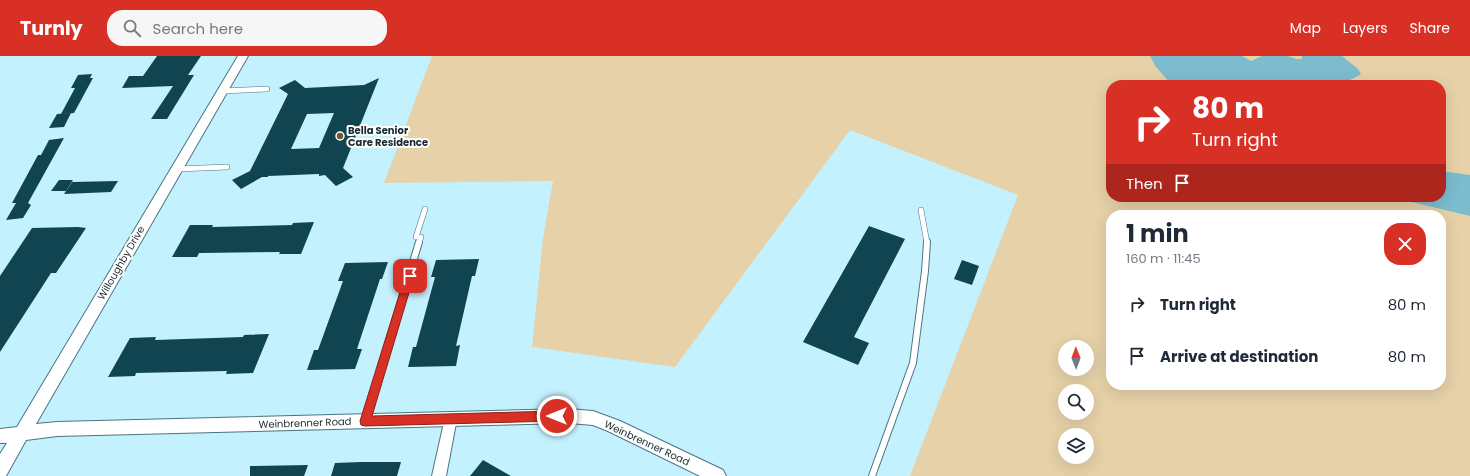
<!DOCTYPE html>
<meta charset="utf-8">
<style>
:root{--surface:#fff;--page:#f6f6f7;--text:#1f2937;--muted:#747a83;--accent:#d93025}
body{margin:0;font-family:Poppins,sans-serif;background:var(--page);color:var(--text);height:100vh;display:flex;flex-direction:column;font-size:15px;white-space:nowrap}
*{box-sizing:border-box;margin:0}
p{font-size:13px;color:var(--muted)}
.icon{flex:none;width:22px;height:22px;fill:none;stroke:currentColor;stroke-width:2;stroke-linecap:round;stroke-linejoin:round}
.map{position:relative;flex:1;overflow:hidden}
.drawer{position:absolute;left:1106px;top:154px;width:340px;height:180px;display:flex;flex-direction:column;background:var(--surface);border-radius:16px;box-shadow:0 4px 16px #0002}
.drawer>*{flex:none}
.hud{position:absolute;left:1106px;top:24px;width:340px;height:122px;border-radius:16px;box-shadow:0 4px 16px #0002;background:#d93025;color:#fff;overflow:hidden}
.needle{width:26px;rotate:359deg}
.controls{position:absolute;left:1058px;top:284px;display:grid;gap:8px}
.controls a{display:grid;place-items:center;width:36px;height:36px;border-radius:50%;background:var(--surface);box-shadow:0 4px 16px #0002;font-size:20px}
.pin{position:absolute;display:grid;place-items:center;width:34px;height:34px;color:#fff;margin:-17px;border-radius:8px;box-shadow:0 2px 6px #0006}
.me{position:absolute;width:44px;margin:-22px;rotate:270deg;stroke-linejoin:round;filter:drop-shadow(0 0 3px #0008)}
.turn{display:flex;align-items:center;gap:14px;height:84px;padding:0 20px;font-size:18px}
.turn .icon{width:52px;height:52px;stroke-width:2.5}
.turn b{display:block;font-size:28px;line-height:34px}
.then{display:flex;align-items:center;height:38px;padding:0 20px;background:#0003;gap:8px;font-size:15px}
.round{display:grid;place-items:center;flex:none;width:42px;height:42px;border-radius:16px;background:var(--page)}
.headline{display:flex;align-items:center;justify-content:space-between;height:68px;padding:0 20px}
h1{font-size:24px;font-weight:700;line-height:30px}
ul{padding:0;list-style:none}
li{display:flex;align-items:center;gap:12px;height:52px;padding:0 20px}
li div{flex:1}
li b{display:block;font-size:15px}
li em{font-style:normal}
header{display:flex;align-items:center;gap:24px;box-sizing:border-box;height:56px;padding:0 20px;background:var(--accent);color:#fff}
header strong{font-size:19px}
nav{display:flex;gap:22px;margin-inline-start:auto;font-size:14px}
.search{width:280px;height:36px;background:var(--page);display:flex;align-items:center;gap:10px;box-sizing:border-box;padding:0 14px;border-radius:16px;color:var(--muted);font-size:15px}
.map>svg:first-child{display:block}
.green{fill:#e6d1a8;fill-rule:evenodd}
.water{fill:#7cbcce}
.building{fill:#104450;fill-rule:evenodd}
.lines{fill:none;stroke-linecap:round;stroke-linejoin:round}
.service-far1-casing{stroke:#4b7480;stroke-width:6}
.service-casing{stroke:#4b7480;stroke-width:8}
.minor-casing{stroke:#4b7480;stroke-width:2}
.tertiary-casing{stroke:#4b7480;stroke-width:2}
.service-far1{stroke:#fff;stroke-width:5}
.service{stroke:#fff;stroke-width:6}
.minor{fill:#fff;fill-rule:evenodd}
.tertiary{fill:#fff;fill-rule:evenodd}
.route{fill:#d93025;stroke:#8d1f18}
.poi-dot{fill:#6f5929;stroke:#fff;stroke-width:1.5}
.labels{text-anchor:middle;dominant-baseline:central;stroke-width:4;stroke-linejoin:round;paint-order:stroke}
.poi-label{font-size:10px;font-weight:bold;fill:#17292e;stroke:#fff;text-anchor:start}
.street-label{font-size:10px;fill:#17292e;stroke:#fff}
</style>
<header>
<strong>Turnly</strong>
<div class="search"><svg class="icon" aria-label="search" viewBox="0 0 24 24"><circle cx="10" cy="10" r="6"/><path d="M15 15l6 6"/></svg>Search here</div>
<nav><a>Map</a><a>Layers</a><a>Share</a></nav>
</header>
<div class="map">
<svg width="1470" height="420" viewBox="0 0 1470 420">
<rect width="100%" height="100%" fill="#c4f1fe"/>
<path class="green" d="M432,0H1470V420H910L1018,139L850,74L675,311L532,291L543,182L553,125L384,127ZM1111,29H1441V141H1111ZM1111,159H1441V329H1111ZM1065,291H1087V313H1065ZM1065,335H1087V357H1065ZM1065,379H1087V401H1065Z"/>
<g class="water">
<path d="M1150,0H1242L1251,5L1262,0H1288L1296,3H1302V0H1342L1358,13L1361,18C1344,29 1320,32 1300,29C1291,28 1284,24 1276,29H1172L1156,11Z"/>
<path d="M1441,115L1470,119V160L1391,141H1441Z"/>
</g>
<g class="building">
<path d="M157,0H201L188,19H194L167,63H151L173,30L122,32L129,20H143Z"/>
<path d="M92,18L90,22H93L74,57L61,58L75,32H71L78,19Z"/>
<path d="M379,22L343,112L353,121L336,130L325,119L319,120V118L268,120V121H262L241,133L232,124L250,115L288,38L279,32L295,24L305,32L364,29ZM334,57L319,92L291,93L307,58Z"/>
<path d="M71,57L64,71L49,72L57,58Z"/>
<path d="M64,82L28,147L31,149L23,162L6,164L16,147H12L38,99H41L49,84Z"/>
<path d="M59,124H73L66,135H51Z"/>
<path d="M118,125L111,136L64,138L72,126Z"/>
<path d="M314,166L301,198H279L280,196L199,197L197,201H172L190,169H213L212,171L292,169L293,167Z"/>
<path d="M869,170L905,183L854,281L869,287L858,309L803,286Z"/>
<path d="M78,171L86,172L56,217H51L0,296V220L32,172Z"/>
<path d="M479,203L475,220H472L456,290L460,289L456,310L408,311L413,291H416L435,221H431L436,204Z"/>
<path d="M962,204L979,210L972,229L954,223Z"/>
<path d="M388,206L382,223H380L357,293H362L355,313L307,314L314,294H318L343,225H338L345,207Z"/>
<path d="M269,278L253,317L226,318L227,315L136,317L135,320L108,321L130,282L156,281L155,284L243,281L244,279Z"/>
<path d="M483,404L511,420H470Z"/>
<path d="M361,406H401L397,420H331L335,407Z"/>
<path d="M308,409L304,420H250V410Z"/>
</g>
<g class="lines">
<defs>
<g id="service-far1">
<path d="M222,35L267,33"/>
<path d="M177,113L227,111"/>
<path d="M921,154L927,187"/>
<path d="M416,181L425,153"/>
<path d="M419,187L421,181"/>
</g>
<g id="service">
<path d="M365,365L419,186"/>
<path d="M872,420L913,307L925,215L927,186"/>
</g>
<path id="minor" d="M451,356L456,358L457,362L446,420H432L445,362L446,358Z"/>
<path id="tertiary" d="M238,0H248L36,368L57,366L569,353L593,355L620,365L723,414L726,420H700L608,375L593,369L569,367L57,380L26,384L6,420H0V398L7,387H0V373L17,371Z"/>
</defs>
<use href="#service-far1" class="service-far1-casing"/>
<use href="#service" class="service-casing"/>
<use href="#minor" class="minor-casing"/>
<use href="#tertiary" class="tertiary-casing"/>
<use href="#service-far1" class="service-far1"/>
<use href="#service" class="service"/>
<use href="#minor" class="minor"/>
<use href="#tertiary" class="tertiary"/>
</g>
<path class="route" d="M410,216L414,220L372,360L557,355L561,357L562,360L561,363L557,365L365,370L361,369L360,365L405,220Z"/>
<circle class="poi-dot" cx="340" cy="80" r="4"/>
<g class="labels">
<g class="poi-label">
<text x="348" y="74">Bella Senior<tspan x="348" dy="12">Care Residence</tspan></text>
</g>
<g class="street-label">
<text transform="translate(121 207) rotate(-60)">Willoughby Drive</text>
<text transform="translate(305 367) rotate(-2)">Weinbrenner Road</text>
<text transform="translate(647 387) rotate(25)">Weinbrenner Road</text>
</g>
</g>
</svg>
<div class="controls">
<a><svg class="needle" viewBox="-14 -14 28 28"><path d="M0-13l5 13h-10z" fill="#e53935"/><path d="M0 13l5-13h-10z" fill="#747a83"/></svg></a>
<a><svg class="icon" aria-label="search" viewBox="0 0 24 24"><circle cx="10" cy="10" r="6"/><path d="M15 15l6 6"/></svg></a>
<a><svg class="icon" aria-label="layers" viewBox="0 0 24 24"><path d="M12 4l9 5-9 5-9-5zM3 14l9 5 9-5"/></svg></a>
</div>
<div class="pin" style="left:410px;top:220px;background:#d93025"><svg class="icon" aria-label="arrive" viewBox="0 0 24 24"><path d="M6 21V4h12l-3 4 3 4H6"/></svg></div>
<svg class="me" style="left:557px;top:360px" viewBox="-20 -20 40 40"><circle r="17" fill="#d93025" stroke="#fff" stroke-width="3"/><path d="M0-11L8 9 0 5-8 9z" fill="#fff"/></svg>
<div class="hud">
<div class="turn"><svg class="icon" aria-label="right" viewBox="0 0 24 24"><path d="M7 20v-9h11M14 6l5 5-5 5"/></svg><div><b>80 m</b>Turn right</div></div>
<div class="then">Then<svg class="icon" aria-label="arrive" viewBox="0 0 24 24"><path d="M6 21V4h12l-3 4 3 4H6"/></svg></div>
</div>
<section class="drawer">
<div class="headline"><div><h1>1 min</h1><p>160 m · 11:45</p></div><a class="round" style="background:#d93025;color:#fff"><svg class="icon" aria-label="close" viewBox="0 0 24 24"><path d="M6 6l12 12M18 6L6 18"/></svg></a></div>
<ul>
<li><svg class="icon" aria-label="right" viewBox="0 0 24 24"><path d="M7 20v-9h11M14 6l5 5-5 5"/></svg><div><b>Turn right</b></div><em>80 m</em></li>
<li><svg class="icon" aria-label="arrive" viewBox="0 0 24 24"><path d="M6 21V4h12l-3 4 3 4H6"/></svg><div><b>Arrive at destination</b></div><em>80 m</em></li>
</ul>
</section>
</div>
